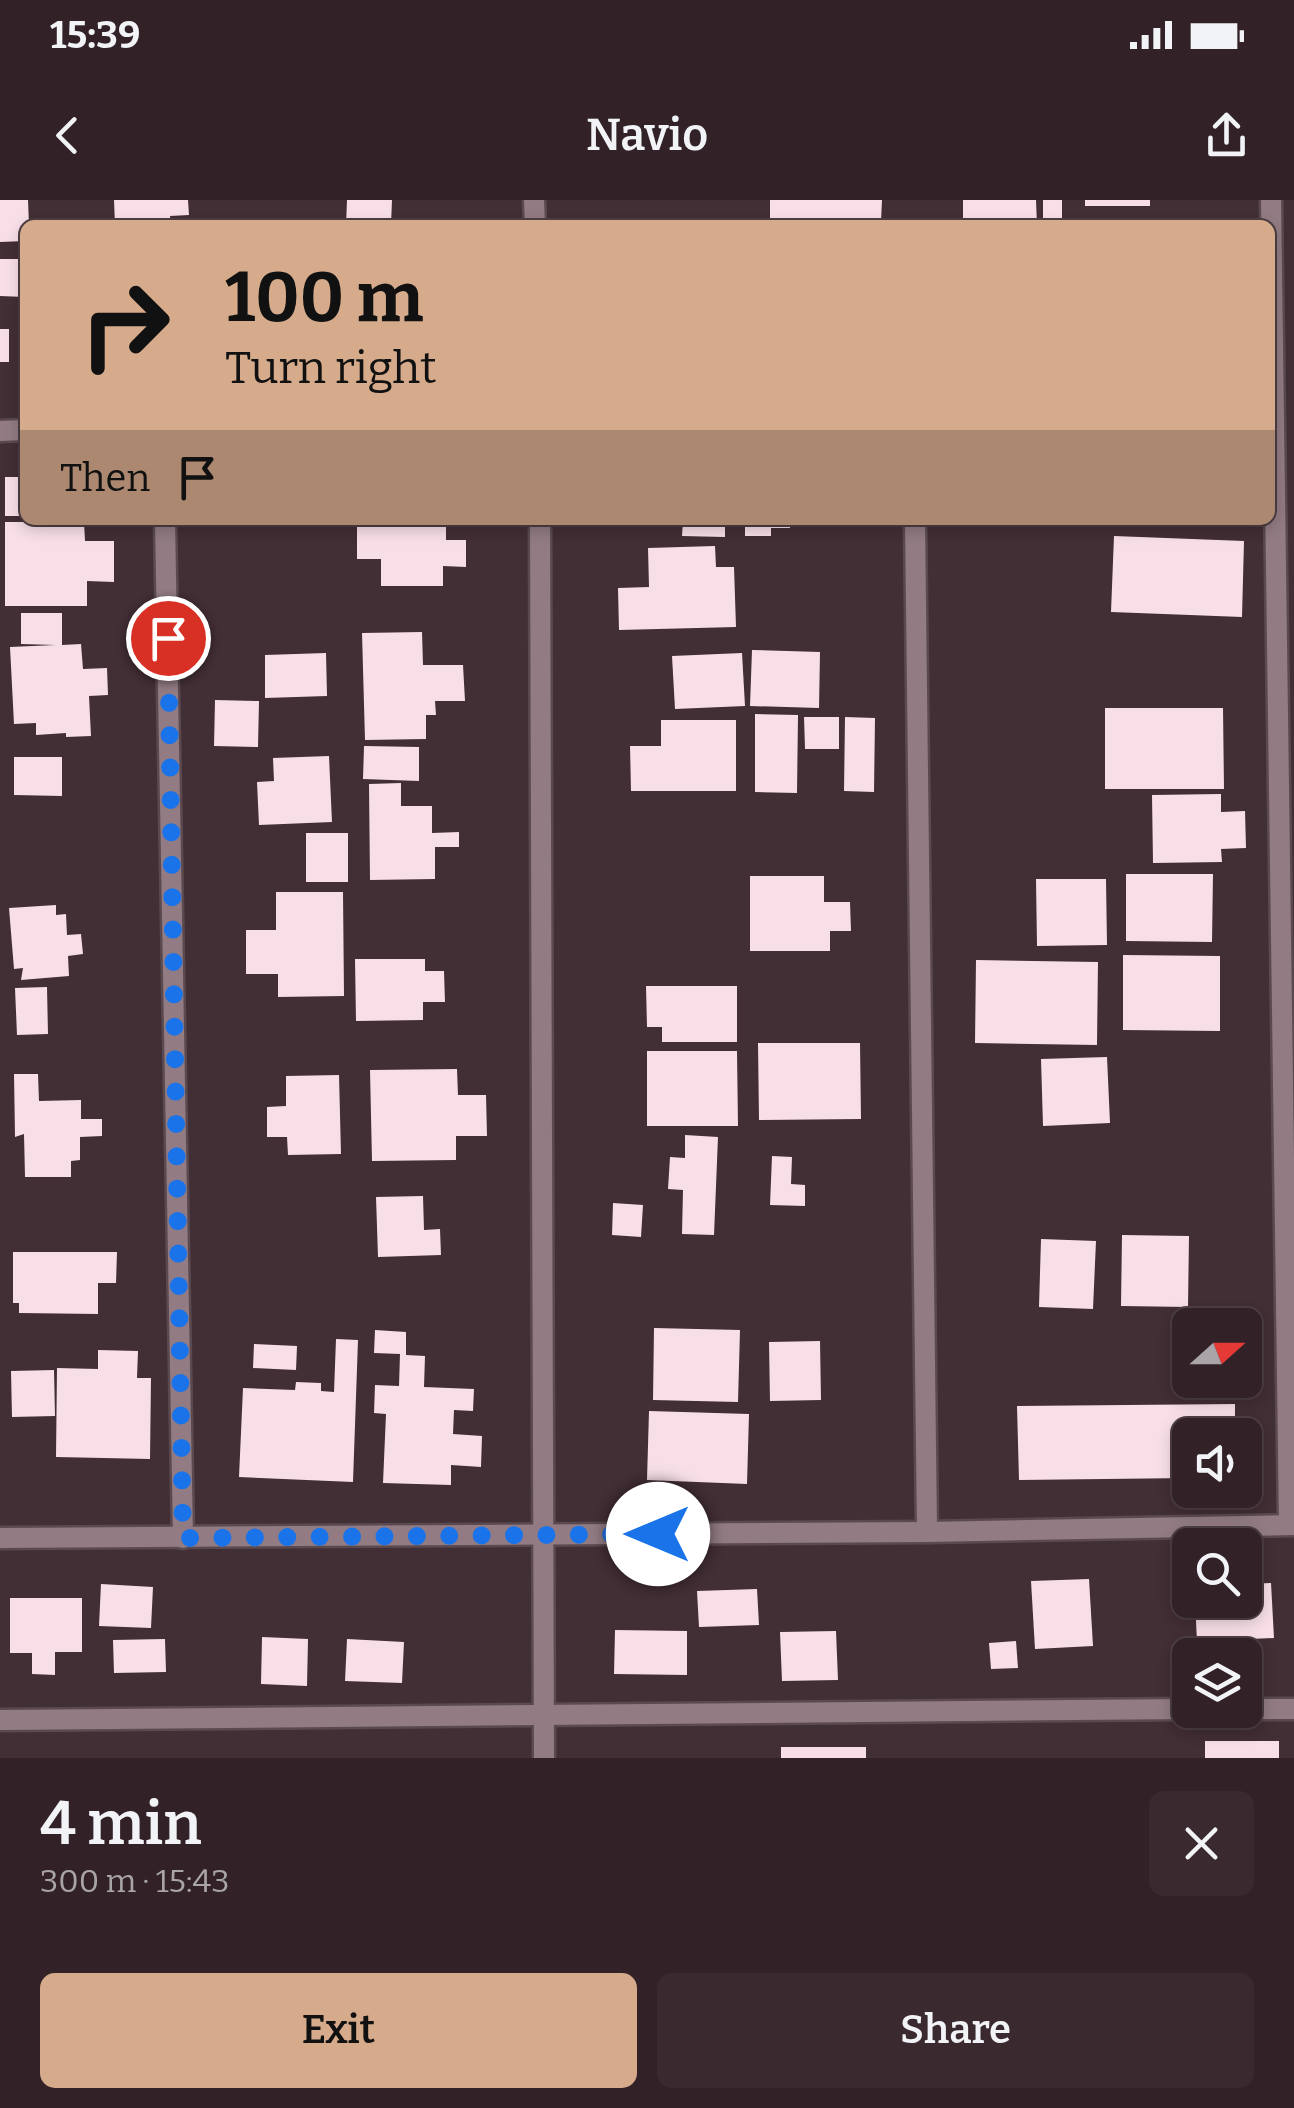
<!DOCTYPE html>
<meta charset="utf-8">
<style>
:root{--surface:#322228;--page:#3a2a30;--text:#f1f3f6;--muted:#a8a4a8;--line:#4d3f45;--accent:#d6ab8b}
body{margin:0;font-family:Bitter,serif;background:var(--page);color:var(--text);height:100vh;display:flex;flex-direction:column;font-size:38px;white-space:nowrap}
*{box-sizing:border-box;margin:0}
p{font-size:32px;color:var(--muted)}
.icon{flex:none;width:55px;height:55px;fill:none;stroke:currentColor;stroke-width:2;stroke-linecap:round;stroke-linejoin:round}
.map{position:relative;height:1558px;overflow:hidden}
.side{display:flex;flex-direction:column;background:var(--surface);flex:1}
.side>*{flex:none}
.top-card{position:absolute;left:20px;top:20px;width:1255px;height:305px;border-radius:15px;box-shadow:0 5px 15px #0003,0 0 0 2px var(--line);background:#d6ab8b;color:#111;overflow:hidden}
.needle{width:65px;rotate:69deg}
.buttons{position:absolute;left:1172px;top:1108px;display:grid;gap:20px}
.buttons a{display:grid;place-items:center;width:90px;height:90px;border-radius:15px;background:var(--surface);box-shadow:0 5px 15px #0003,0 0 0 2px var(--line);font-size:50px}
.pin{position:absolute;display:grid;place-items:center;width:85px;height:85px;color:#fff;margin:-42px;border:5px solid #fff;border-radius:50%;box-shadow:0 2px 10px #0007}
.me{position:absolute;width:110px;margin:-55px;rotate:270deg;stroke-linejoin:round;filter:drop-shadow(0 0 8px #0008)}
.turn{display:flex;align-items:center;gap:35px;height:210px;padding:0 40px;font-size:45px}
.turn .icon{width:130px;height:130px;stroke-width:2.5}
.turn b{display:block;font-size:70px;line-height:85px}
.then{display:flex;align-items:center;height:95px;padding:0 40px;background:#0003;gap:20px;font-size:38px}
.round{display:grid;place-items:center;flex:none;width:105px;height:105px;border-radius:15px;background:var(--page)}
.head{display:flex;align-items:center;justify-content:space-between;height:170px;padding:0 40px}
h1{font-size:60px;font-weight:600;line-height:75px}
.cta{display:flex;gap:20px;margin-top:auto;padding:20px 40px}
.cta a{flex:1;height:115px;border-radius:15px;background:var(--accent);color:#111;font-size:40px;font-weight:600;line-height:115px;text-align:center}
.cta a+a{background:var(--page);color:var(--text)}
.status{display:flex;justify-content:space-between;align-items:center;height:70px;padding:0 50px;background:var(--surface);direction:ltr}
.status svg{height:28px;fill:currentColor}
header{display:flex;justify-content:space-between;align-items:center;height:130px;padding:0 40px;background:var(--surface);font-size:45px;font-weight:600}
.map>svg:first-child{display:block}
.building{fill:#f8dfe7}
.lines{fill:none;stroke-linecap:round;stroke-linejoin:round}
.street-casing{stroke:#5a4a4f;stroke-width:25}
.street{stroke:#927b83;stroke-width:20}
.route{stroke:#1a73e8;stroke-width:18;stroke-dasharray:0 32.4}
</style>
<div class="status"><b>15:39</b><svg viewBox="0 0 49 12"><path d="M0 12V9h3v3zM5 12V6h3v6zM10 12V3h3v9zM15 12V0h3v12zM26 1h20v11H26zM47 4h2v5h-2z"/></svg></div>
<header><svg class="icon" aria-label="back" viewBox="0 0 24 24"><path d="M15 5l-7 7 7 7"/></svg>Navio<svg class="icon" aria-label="share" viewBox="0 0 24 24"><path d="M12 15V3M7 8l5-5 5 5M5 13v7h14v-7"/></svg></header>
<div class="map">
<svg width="1294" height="1558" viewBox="0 0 1294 1558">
<rect width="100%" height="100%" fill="#422e35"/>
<g class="building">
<path d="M0,0H28L29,25H25V41L0,42Z"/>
<path d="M114,0H188L189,15L170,16L171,25H115Z"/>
<path d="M347,0H392L391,25H346Z"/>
<path d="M770,0H882L881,21L770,19Z"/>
<path d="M963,0H1036L1037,25H963Z"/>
<rect x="1043" y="0" width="19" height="20"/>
<rect x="1085" y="0" width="65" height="6"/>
<path d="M0,59H25V97L0,96Z"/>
<rect x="0" y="129" width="9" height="33"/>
<rect x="5" y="277" width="20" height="39"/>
<path d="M357,320H446V340H466V367L443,366V386H381V359H357Z"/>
<path d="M683,320H725V337L682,336Z"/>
<path d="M745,320H790V328H771V336H745Z"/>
<rect x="1017" y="320" width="72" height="6"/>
<path d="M5,322H84L85,341H114V382L87,381V406H5Z"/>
<path d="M1114,336L1244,341L1242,417L1111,412Z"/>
<path d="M715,346L716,367H734L736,427L619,430L618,388L649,387L648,348Z"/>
<path d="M21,413H62V445L81,444L83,469L107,468L108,495L89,496L91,536L66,537V533L36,535V523L14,524L10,447L56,445L21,444Z"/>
<path d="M422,432L423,465H463L465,501H435L436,515H426V539L365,540L362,433Z"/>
<path d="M752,450L820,452L819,508L750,506Z"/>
<path d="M326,453L327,496L265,498V455Z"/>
<path d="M742,453L745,506L675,509L672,456Z"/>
<path d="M215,500L259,501L258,547L214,546Z"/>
<path d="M1105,508H1223L1224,589H1105Z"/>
<path d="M755,514L798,515L797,593L755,592Z"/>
<path d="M804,517H839V549H805Z"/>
<path d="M845,517L875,518L874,592L844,591Z"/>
<path d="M661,520H736V591H631L630,546H661Z"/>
<path d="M364,546L419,547V581L363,579Z"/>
<path d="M329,556L332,622L259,625L257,582L274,581L273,558Z"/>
<path d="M14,557H62V596L14,595Z"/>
<path d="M401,583V606H432V633L459,632V647H435V679L370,680L369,584Z"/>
<path d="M1221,594V612L1245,611L1246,648L1221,649L1222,662L1153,663L1152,595Z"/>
<rect x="306" y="633" width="42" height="49"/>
<path d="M1126,674H1213L1212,742L1126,741Z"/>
<path d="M750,676H824V702H850L851,731H830V751H750Z"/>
<path d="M1036,679H1106L1107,745L1037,746Z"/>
<path d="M276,692H343L344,796L278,797V774H246V730H276Z"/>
<path d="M56,705V715L66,714L67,735L81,734L83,754L68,756L69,776L21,780L23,768L14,769L9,708Z"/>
<path d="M1123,755L1220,756V831L1123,830Z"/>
<path d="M355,759H425V771H444L445,802H423V820L356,821Z"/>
<path d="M976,760L1098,762L1097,845L975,843Z"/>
<path d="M646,786H737V842H662V827H647Z"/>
<path d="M47,787L48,834L17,835L15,788Z"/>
<path d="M758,843H860L861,919L759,920Z"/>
<path d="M647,851H737L738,926H647Z"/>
<path d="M1107,857L1110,923L1043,926L1041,859Z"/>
<path d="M457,869L458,895H486L487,936H456V960L372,961L370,870Z"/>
<path d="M14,874H38L39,901L81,900V919H102V936L80,937V960L71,961V977H25L24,934L15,937Z"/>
<path d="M339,875L341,954L288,955L287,937H267V907L286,906V876Z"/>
<path d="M685,935L718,937L714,1035L682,1034L683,990L668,989L670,957L685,958Z"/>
<path d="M772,956L792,957L791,984L805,985V1006L770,1005Z"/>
<path d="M423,996L424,1030L440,1029L441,1055L378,1057L376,997Z"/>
<path d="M613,1003L643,1005L641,1037L612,1035Z"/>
<path d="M1122,1035L1189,1036L1188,1107L1121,1106Z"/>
<path d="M1041,1039L1096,1041L1093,1109L1039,1107Z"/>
<path d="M13,1052H117L116,1083H98V1114L19,1113V1103H13Z"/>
<path d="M654,1128L740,1130L738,1202L653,1200Z"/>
<path d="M375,1130L406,1132V1155L425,1156L424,1187L474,1189L473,1211L454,1210L453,1234L482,1236L481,1267L451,1265V1285L383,1283L386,1214L374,1213L375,1185L399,1186L400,1154L374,1153Z"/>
<path d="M336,1139L358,1140L353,1282L239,1277L243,1188L295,1190L296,1182L321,1183V1191L334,1192Z"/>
<path d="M820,1141L821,1200L770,1201L769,1142Z"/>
<path d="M254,1144L297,1146L296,1170L253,1168Z"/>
<path d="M98,1150L138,1151L137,1178H151L150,1259L56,1257L57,1168L98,1169Z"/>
<path d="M54,1170L55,1216L12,1217L11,1171Z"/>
<path d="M1235,1204V1235H1190V1278L1019,1280L1017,1206Z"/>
<path d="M649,1211L749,1214L747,1284L647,1280Z"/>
<path d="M1089,1379L1093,1446L1035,1449L1031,1381Z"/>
<path d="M1271,1383L1274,1438L1251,1439L1252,1463H1245V1455H1227L1226,1441L1197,1442L1195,1400H1245V1384Z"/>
<path d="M101,1384L153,1387L151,1428L99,1426Z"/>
<path d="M757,1389L759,1425L699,1427L697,1391Z"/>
<path d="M10,1398H82V1452H55V1475L32,1474V1453H10Z"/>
<path d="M615,1430L687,1431V1475L614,1474Z"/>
<path d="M836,1431L838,1480L782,1481L780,1432Z"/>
<path d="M262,1437L308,1439L307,1486L261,1484Z"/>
<path d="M165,1439L166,1472L114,1473L113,1440Z"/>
<path d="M347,1439L404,1442L402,1483L345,1481Z"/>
<path d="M1016,1441L1018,1468L991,1469L989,1443Z"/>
<rect x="1205" y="1541" width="74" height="17"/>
<rect x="781" y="1547" width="85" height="11"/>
</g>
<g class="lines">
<defs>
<g id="street">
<path d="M534,0L535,25"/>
<path d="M1271,0L1289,1325"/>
<path d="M0,231L25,230"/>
<path d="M165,320L183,1338"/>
<path d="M540,320L544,1558"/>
<path d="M915,320L927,1332"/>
<path d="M0,1338L927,1332L1294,1325"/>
<path d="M1245,1509H1294"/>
<path d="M0,1520L1190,1509"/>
</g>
</defs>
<use href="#street" class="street-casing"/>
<use href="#street" class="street"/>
</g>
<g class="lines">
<path class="route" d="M168,438L183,1338L658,1334"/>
</g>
</svg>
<div class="buttons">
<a><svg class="needle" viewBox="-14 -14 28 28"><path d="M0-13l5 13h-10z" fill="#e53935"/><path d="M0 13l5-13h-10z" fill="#a8a4a8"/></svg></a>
<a><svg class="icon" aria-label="sound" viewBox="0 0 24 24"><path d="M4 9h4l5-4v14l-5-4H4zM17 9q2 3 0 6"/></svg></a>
<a><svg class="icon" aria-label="search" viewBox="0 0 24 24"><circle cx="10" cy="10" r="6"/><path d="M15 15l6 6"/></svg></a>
<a><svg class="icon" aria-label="layers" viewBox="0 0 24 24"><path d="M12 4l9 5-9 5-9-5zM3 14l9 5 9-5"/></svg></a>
</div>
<div class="pin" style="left:168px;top:438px;background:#d93025"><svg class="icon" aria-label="arrive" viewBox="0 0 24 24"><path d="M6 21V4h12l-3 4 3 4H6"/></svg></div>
<svg class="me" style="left:658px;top:1334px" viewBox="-20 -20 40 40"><circle r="19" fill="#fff"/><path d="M0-13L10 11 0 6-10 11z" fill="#1a73e8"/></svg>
<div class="top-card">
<div class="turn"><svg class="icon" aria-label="right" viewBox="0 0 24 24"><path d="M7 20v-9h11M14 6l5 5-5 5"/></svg><div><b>100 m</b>Turn right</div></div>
<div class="then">Then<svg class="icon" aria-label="arrive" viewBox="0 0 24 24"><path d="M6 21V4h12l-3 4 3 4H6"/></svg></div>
</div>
</div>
<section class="side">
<div class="head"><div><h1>4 min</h1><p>300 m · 15:43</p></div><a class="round"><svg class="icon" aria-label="close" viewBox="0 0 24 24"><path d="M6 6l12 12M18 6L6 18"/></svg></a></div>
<div class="cta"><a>Exit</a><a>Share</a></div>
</section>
